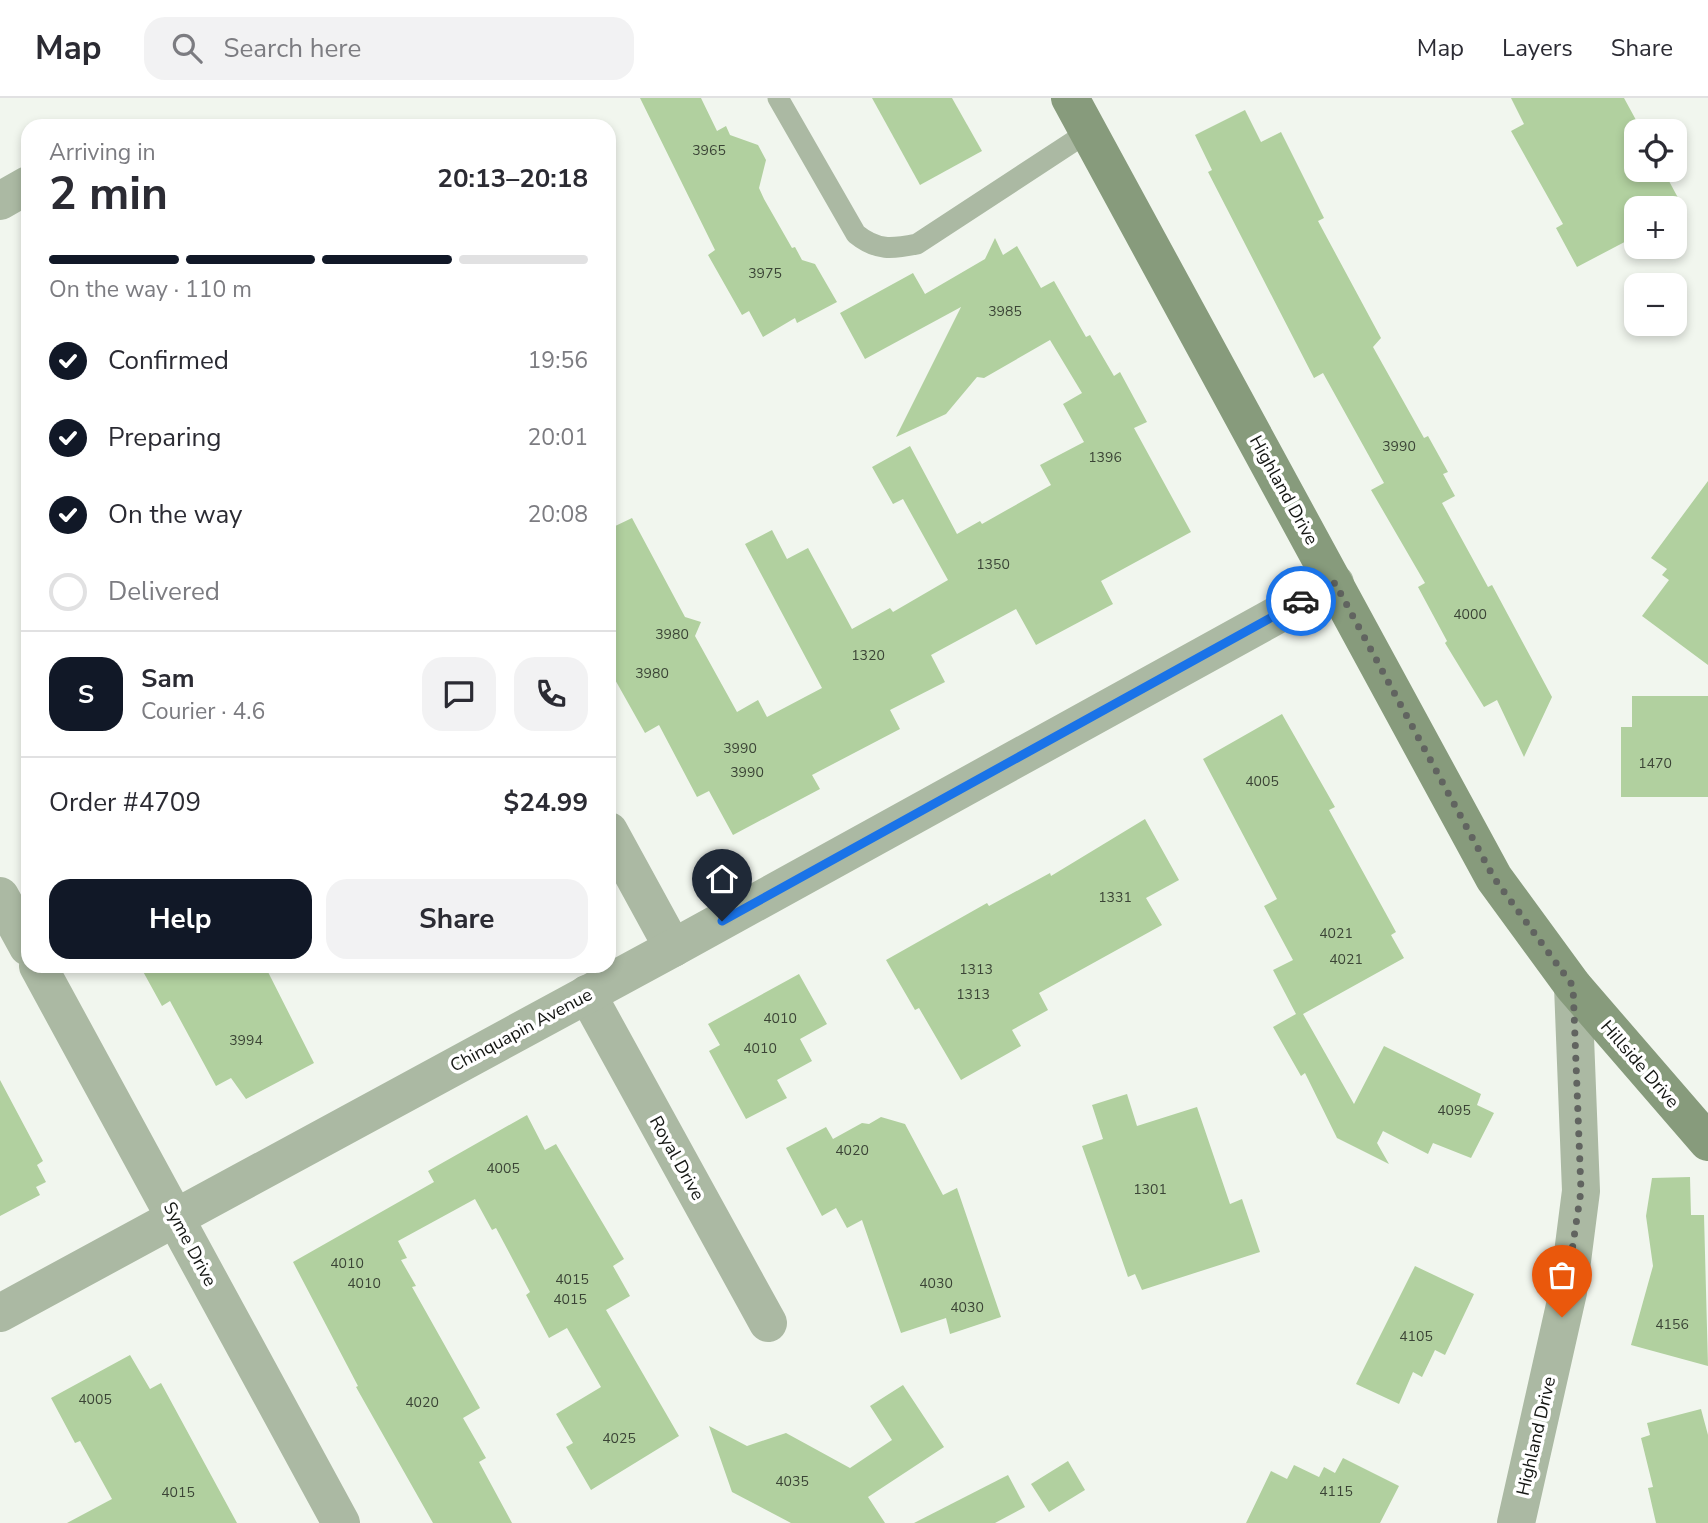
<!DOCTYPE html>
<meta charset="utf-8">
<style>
body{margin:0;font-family:"Nunito Sans",sans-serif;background:#f2f2f3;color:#2b2b33;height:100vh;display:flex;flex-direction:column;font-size:26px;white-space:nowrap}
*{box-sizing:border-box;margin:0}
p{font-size:23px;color:#7c7c81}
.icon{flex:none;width:38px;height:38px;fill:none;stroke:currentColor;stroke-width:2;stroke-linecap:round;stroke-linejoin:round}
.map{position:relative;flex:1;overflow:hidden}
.sheet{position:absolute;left:21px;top:21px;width:595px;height:854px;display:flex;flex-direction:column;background:#fff;border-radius:21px;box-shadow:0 4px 10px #0003}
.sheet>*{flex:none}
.fabs{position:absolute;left:1624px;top:21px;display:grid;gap:14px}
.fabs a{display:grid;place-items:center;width:63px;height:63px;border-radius:14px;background:#fff;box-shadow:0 4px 10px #0003;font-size:35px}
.pin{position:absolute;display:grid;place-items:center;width:60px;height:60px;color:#fff;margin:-72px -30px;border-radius:50% 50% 50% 0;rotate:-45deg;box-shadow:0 0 7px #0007}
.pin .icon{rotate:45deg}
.courier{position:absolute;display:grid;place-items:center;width:70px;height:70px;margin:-35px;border:5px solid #1a73e8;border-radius:50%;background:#fff;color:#222;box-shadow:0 2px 9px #0007}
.summary em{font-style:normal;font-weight:700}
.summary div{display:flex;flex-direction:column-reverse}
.summary{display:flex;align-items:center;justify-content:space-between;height:119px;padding:0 28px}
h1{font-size:46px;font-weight:700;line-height:52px}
.bar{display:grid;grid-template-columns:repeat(4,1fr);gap:10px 7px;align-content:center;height:84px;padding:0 28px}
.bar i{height:9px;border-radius:5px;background:#e1e1e2}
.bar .selected{background:#111827}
.bar p{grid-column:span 4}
.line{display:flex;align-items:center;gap:18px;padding:0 28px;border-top:2px solid #e1e1e2}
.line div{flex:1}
.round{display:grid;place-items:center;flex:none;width:74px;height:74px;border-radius:21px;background:#f2f2f3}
ol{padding:0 28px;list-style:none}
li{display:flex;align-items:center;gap:21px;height:77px}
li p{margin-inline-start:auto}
li .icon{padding:7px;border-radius:50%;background:#111827;color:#fff;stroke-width:4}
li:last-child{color:#7c7c81}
li i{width:38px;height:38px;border:4px solid #e1e1e2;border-radius:50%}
.action{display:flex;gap:14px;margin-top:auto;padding:14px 28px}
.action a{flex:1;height:80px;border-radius:21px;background:#111827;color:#fff;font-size:28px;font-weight:700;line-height:80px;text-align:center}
.action a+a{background:#f2f2f3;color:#2b2b33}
header{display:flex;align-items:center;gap:42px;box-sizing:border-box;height:98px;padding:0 35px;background:#fff;border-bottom:2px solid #e1e1e2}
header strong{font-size:33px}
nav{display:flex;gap:38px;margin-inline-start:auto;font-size:24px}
.search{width:490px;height:63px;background:#f2f2f3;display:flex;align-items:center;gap:18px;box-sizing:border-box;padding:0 24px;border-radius:21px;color:#7c7c81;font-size:26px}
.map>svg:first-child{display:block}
.building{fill:#b1d09f}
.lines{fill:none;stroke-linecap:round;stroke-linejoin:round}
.lane{stroke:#abb9a3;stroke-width:21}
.street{stroke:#abb9a3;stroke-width:38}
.secondary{stroke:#879b7c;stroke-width:38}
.done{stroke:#616460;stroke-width:7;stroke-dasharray:0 12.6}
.route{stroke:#1a73e8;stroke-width:9}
.labels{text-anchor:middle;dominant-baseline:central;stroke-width:7;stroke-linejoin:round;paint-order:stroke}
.number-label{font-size:14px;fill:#3b4436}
.street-label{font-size:18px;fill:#141613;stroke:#fff}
</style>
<header>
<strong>Map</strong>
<div class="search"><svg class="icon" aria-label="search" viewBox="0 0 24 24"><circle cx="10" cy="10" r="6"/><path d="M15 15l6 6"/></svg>Search here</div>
<nav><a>Map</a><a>Layers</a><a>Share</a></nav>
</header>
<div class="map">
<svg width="1708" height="1425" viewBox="0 0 1708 1425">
<rect width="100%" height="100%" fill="#f1f6ee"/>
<!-- building -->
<g class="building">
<path d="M 640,0 L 701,0 L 717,33 L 726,28 L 730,37 L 758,47 L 766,62 L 759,90 L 764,101 L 792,150 L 795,149 L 802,162 L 815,166 L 837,204 L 797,225 L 795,220 L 763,239 L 749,213 L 742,217 L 708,157 L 715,152 Z"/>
<path d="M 872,0 L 952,0 L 982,53 L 920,87 Z"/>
<path d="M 1511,0 L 1624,0 L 1642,33 L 1636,33 L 1636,72 L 1663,72 L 1683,109 L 1675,114 L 1675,110 L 1636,110 L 1636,138 L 1577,169 L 1556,130 L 1563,126 L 1511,33 L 1524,26 Z"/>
<path d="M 1245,12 L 1261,44 L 1281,34 L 1324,120 L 1318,123 L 1381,240 L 1373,249 L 1424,340 L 1428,338 L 1448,374 L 1443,376 L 1455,398 L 1442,405 L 1488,489 L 1492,487 L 1552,599 L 1524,659 L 1497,602 L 1484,609 L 1445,545 L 1447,543 L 1418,489 L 1425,485 L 1371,392 L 1384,385 L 1323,275 L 1314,280 L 1208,74 L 1212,72 L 1195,37 Z"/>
<path d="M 995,140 L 1003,157 L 1017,148 L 1041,190 L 1054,183 L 1086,239 L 1090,237 L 1114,278 L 1120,274 L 1147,324 L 1134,330 L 1191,434 L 1101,483 L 1113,506 L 1036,547 L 1016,511 L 931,557 L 945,584 L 890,612 L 900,631 L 812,677 L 820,691 L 733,737 L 709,693 L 697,699 L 659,627 L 645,635 L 609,571 L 609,431 L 632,420 L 685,519 L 701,524 L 695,538 L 737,614 L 758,602 L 767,619 L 822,590 L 745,446 L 772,432 L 787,461 L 808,450 L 852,531 L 890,510 L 893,514 L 948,482 L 903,401 L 893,406 L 872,369 L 910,348 L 957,436 L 980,423 L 982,426 L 1051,387 L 1040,367 L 1084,344 L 1063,306 L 1082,295 L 1050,242 L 984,280 L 977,279 L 946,316 L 896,339 L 961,209 L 865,261 L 840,215 L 913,175 L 925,196 L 985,161 Z"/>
<path d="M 1708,383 L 1708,567 L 1642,518 L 1669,482 L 1662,477 L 1667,471 L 1651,460 Z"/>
<path d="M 1632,598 L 1708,598 L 1708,699 L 1621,699 L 1621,629 L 1632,629 Z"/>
<path d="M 1282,616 L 1335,709 L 1329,712 L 1396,834 L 1391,837 L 1404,860 L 1303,916 L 1354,1006 L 1384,948 L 1481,996 L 1477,1007 L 1494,1015 L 1471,1060 L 1433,1045 L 1428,1056 L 1383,1033 L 1377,1045 L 1389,1066 L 1337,1040 L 1305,975 L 1301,978 L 1273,929 L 1296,916 L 1273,872 L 1293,862 L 1264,808 L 1277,801 L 1203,661 Z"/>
<path d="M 1145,721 L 1179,782 L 1146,800 L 1162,827 L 1039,895 L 1048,912 L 1012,932 L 1021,948 L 961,982 L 919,910 L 915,912 L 886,862 L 987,805 L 989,808 L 1050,775 L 1051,778 Z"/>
<path d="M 140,868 L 265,868 L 314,965 L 246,1001 L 231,980 L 216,988 L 170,903 L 162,908 Z"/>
<path d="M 799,876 L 827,926 L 800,941 L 812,963 L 777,982 L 787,1000 L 746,1021 L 709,953 L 720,947 L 708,926 Z"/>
<path d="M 0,982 L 43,1063 L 37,1067 L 46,1084 L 36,1089 L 40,1097 L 0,1118 Z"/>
<path d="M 1127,996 L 1137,1028 L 1197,1009 L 1230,1106 L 1242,1101 L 1260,1154 L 1142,1192 L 1135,1176 L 1128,1179 L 1082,1048 L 1103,1041 L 1092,1007 Z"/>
<path d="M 527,1017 L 545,1052 L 556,1046 L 624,1161 L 613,1168 L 630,1198 L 606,1212 L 679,1338 L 591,1392 L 566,1349 L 573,1345 L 556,1316 L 601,1289 L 567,1230 L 549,1240 L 526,1197 L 530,1194 L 496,1130 L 492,1132 L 475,1101 L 398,1143 L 407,1160 L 401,1162 L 416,1188 L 412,1189 L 480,1310 L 463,1320 L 486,1360 L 479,1364 L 512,1425 L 433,1425 L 356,1289 L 358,1288 L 293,1164 L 434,1084 L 428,1073 Z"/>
<path d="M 881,1019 L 905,1026 L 943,1097 L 957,1090 L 1001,1219 L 950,1236 L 946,1220 L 901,1235 L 862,1122 L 847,1130 L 836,1110 L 822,1118 L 786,1050 L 826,1029 L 833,1041 L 862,1025 L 869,1026 Z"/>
<path d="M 1690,1079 L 1691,1117 L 1704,1117 L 1708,1268 L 1631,1247 L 1653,1168 L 1646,1118 L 1652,1080 Z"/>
<path d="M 1415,1168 L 1474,1196 L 1445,1257 L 1435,1252 L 1422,1279 L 1413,1274 L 1399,1306 L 1356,1286 Z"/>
<path d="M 130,1257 L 150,1291 L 161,1285 L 237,1425 L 67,1425 L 112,1401 L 80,1343 L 75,1345 L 51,1300 Z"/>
<path d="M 903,1287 L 944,1349 L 868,1399 L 885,1425 L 791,1425 L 732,1394 L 709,1328 L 747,1348 L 786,1335 L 850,1370 L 892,1342 L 870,1308 Z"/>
<path d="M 1701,1311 L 1708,1337 L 1708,1425 L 1656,1425 L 1648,1390 L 1653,1389 L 1641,1340 L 1650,1337 L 1647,1325 Z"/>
<path d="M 1343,1360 L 1399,1388 L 1380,1425 L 1246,1425 L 1271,1373 L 1287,1381 L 1294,1367 L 1319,1379 L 1324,1369 L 1335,1375 Z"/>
<path d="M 1068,1363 L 1085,1392 L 1049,1414 L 1031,1386 Z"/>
<path d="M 1008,1377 L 1025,1409 L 995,1425 L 914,1425 Z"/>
</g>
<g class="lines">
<!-- lane -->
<path class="lane" d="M 778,0 L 856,136 C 877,153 892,151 917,146 L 1088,34"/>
<!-- street -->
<g class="street">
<path d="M 0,103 L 28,87"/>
<path d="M 609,733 L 673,850"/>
<path d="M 0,798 L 28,849"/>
<path d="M 38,868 L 341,1425"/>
<path d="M 587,896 L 768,1225"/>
<path d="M 0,1215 L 673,850 L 1335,485"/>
<path d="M 1516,1425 L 1568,1194 L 1581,1093 L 1573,888"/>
</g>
<!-- secondary -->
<path class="secondary" d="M 1070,0 L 1494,780 L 1573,888 L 1708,1044"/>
</g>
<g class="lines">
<!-- done -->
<path class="done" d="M 1301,503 L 1335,485 L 1494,780 L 1573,888 L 1581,1093 L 1562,1219"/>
<!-- route -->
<path class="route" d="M 722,823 L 1301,503"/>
</g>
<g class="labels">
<!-- number labels -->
<g class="number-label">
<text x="709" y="52">3965</text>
<text x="765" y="175">3975</text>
<text x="1005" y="213">3985</text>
<text x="1399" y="348">3990</text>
<text x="1105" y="359">1396</text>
<text x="993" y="466">1350</text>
<text x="1470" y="516">4000</text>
<text x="672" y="536">3980</text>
<text x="868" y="557">1320</text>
<text x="652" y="575">3980</text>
<text x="740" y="650">3990</text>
<text x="1655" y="665">1470</text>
<text x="747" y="674">3990</text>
<text x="1262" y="683">4005</text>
<text x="1115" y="799">1331</text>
<text x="1336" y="835">4021</text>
<text x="1346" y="861">4021</text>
<text x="976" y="871">1313</text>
<text x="973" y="896">1313</text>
<text x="780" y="920">4010</text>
<text x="246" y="942">3994</text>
<text x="760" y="950">4010</text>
<text x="1454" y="1012">4095</text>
<text x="852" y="1052">4020</text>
<text x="503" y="1070">4005</text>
<text x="1150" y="1091">1301</text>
<text x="347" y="1165">4010</text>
<text x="572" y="1181">4015</text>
<text x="364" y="1185">4010</text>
<text x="936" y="1185">4030</text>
<text x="570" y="1201">4015</text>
<text x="967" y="1209">4030</text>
<text x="1672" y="1226">4156</text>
<text x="1416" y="1238">4105</text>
<text x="95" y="1301">4005</text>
<text x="422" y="1304">4020</text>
<text x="619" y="1340">4025</text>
<text x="792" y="1383">4035</text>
<text x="1336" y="1393">4115</text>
<text x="178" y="1394">4015</text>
</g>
<!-- street labels -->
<g class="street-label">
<text transform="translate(1284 392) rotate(61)">Highland Drive</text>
<text transform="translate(521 932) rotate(-28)">Chinquapin Avenue</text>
<text transform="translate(1640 966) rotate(49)">Hillside Drive</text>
<text transform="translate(677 1060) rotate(61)">Royal Drive</text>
<text transform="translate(190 1146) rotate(62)">Syme Drive</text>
<text transform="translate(1536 1338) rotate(-77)">Highland Drive</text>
</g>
</g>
</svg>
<div class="fabs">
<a><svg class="icon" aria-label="locate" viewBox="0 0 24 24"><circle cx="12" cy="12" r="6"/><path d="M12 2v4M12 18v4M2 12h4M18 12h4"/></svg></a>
<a>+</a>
<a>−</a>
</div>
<div class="pin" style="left:1562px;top:1219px;background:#ea580c"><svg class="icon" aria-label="bag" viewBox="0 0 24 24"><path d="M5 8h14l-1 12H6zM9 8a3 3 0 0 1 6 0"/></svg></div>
<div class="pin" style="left:722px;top:823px;background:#1f2937"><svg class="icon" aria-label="home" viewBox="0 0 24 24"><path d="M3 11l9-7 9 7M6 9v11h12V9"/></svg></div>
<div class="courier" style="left:1301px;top:503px"><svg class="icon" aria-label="car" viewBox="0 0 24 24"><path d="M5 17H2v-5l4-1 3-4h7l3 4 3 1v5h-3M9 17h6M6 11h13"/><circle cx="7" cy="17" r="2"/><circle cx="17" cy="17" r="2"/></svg></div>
<section class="sheet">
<div class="summary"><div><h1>2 min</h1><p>Arriving in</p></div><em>20:13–20:18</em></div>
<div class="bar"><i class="selected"></i><i class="selected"></i><i class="selected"></i><i></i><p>On the way · 110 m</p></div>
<ol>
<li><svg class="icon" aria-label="check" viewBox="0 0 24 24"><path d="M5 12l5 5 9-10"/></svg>Confirmed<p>19:56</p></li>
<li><svg class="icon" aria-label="check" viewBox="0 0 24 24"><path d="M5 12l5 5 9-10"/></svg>Preparing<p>20:01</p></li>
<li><svg class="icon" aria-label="check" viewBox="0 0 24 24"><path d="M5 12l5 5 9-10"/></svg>On the way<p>20:08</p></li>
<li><i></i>Delivered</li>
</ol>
<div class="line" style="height:126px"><b class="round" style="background:#111827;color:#fff">S</b><div><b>Sam</b><p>Courier · 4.6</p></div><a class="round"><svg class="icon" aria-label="chat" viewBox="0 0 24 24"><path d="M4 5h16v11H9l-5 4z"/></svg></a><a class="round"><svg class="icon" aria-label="phone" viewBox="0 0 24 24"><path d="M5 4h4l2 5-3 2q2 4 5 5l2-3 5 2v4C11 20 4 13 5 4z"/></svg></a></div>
<div class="line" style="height:91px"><div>Order #4709</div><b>$24.99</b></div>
<div class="action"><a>Help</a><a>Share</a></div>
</section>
</div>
